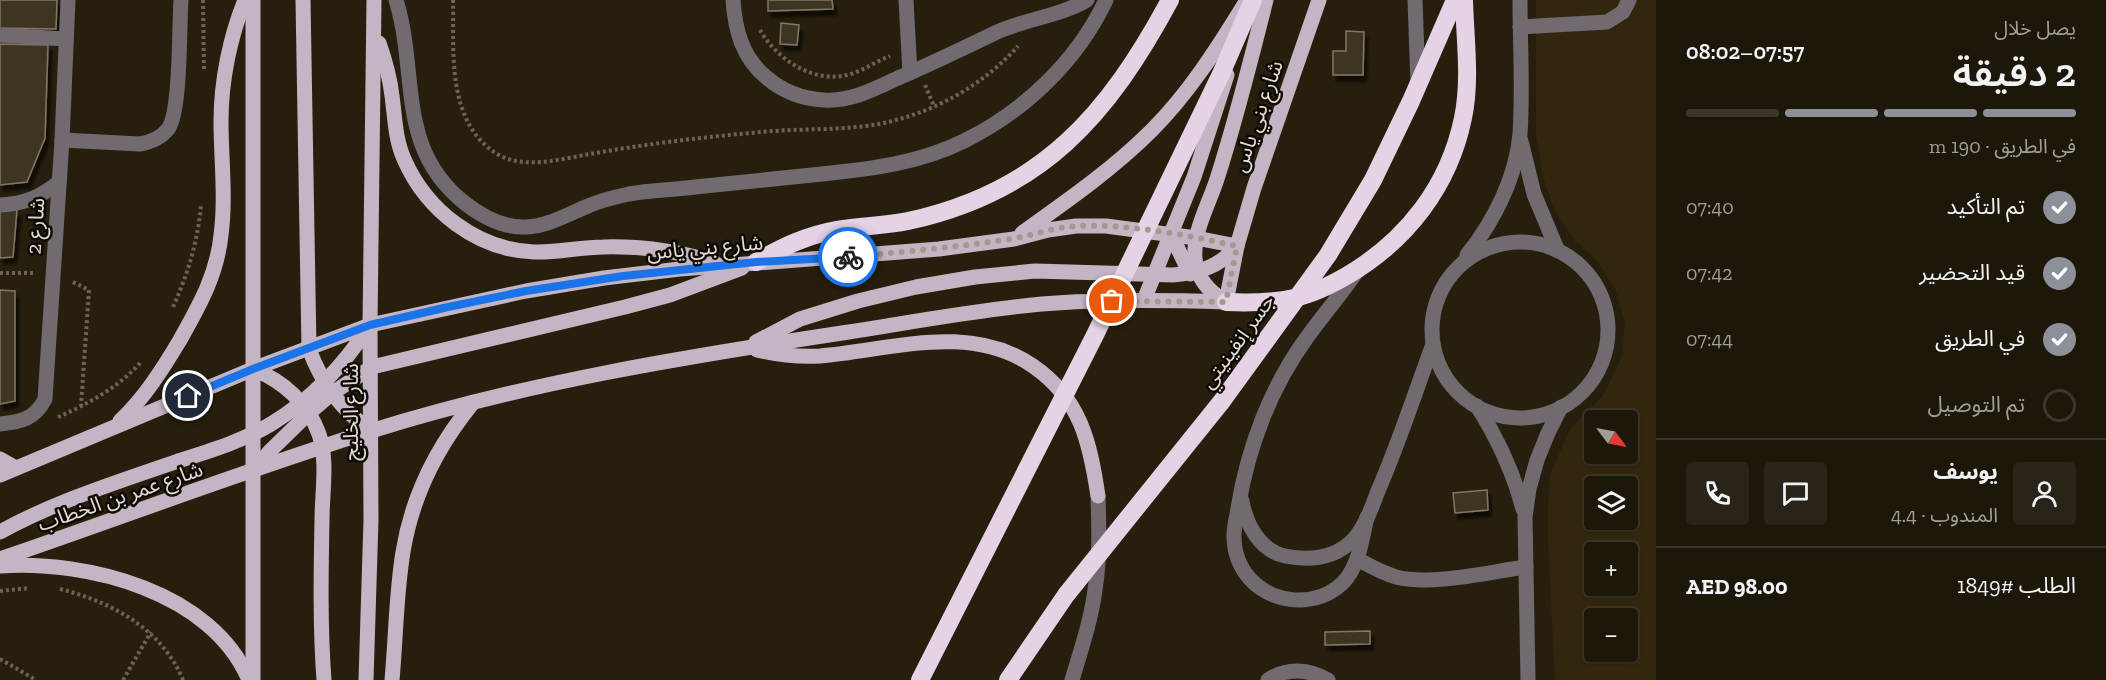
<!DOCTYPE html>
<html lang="ar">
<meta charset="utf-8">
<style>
body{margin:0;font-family:"Zilla Slab","Noto Sans Arabic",serif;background:#2a2418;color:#f1f3f6;direction:rtl;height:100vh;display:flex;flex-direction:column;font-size:22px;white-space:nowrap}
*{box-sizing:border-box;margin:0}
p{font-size:20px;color:#a09f9c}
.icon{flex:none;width:33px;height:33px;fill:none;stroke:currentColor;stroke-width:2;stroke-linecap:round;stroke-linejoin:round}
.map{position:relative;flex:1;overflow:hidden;direction:ltr}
.details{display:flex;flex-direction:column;background:#1d170a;width:450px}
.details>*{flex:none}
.needle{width:39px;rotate:122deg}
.controls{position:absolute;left:1584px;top:410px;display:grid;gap:12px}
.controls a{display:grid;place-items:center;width:54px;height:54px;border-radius:6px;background:#1d170a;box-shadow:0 2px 4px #0004,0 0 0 2px #3b362b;font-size:30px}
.pin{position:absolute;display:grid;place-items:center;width:51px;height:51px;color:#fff;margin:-26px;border:3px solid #fff;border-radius:50%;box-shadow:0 2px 6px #0007}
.courier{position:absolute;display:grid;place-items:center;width:60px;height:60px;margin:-30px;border:4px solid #1a73e8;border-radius:50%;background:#fff;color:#222;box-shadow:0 2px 8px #0007}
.overview em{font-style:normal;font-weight:600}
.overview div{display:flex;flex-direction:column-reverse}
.overview{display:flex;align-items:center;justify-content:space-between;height:102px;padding:0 30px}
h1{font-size:39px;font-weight:600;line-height:45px}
.bar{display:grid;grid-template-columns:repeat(4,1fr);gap:9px 6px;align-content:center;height:72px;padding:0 30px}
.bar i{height:8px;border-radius:4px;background:#3b362b}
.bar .selected{background:#8c9099}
.bar p{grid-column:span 4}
.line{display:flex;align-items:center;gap:15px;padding:0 30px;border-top:2px solid #3b362b}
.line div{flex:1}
.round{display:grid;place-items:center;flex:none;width:63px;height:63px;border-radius:6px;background:#2a2418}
ol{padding:0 30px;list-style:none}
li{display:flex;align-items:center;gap:18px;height:66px}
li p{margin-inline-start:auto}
li .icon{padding:6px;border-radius:50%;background:#8c9099;color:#fff;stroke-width:4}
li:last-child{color:#a09f9c}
li i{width:33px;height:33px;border:3px solid #3b362b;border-radius:50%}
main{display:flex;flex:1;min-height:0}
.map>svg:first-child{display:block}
.built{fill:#32260f;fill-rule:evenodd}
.building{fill:#3e3524;stroke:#817764;stroke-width:1.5;filter:url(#shadow)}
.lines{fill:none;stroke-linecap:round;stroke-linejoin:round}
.path{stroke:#6b6455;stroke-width:4;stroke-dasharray:3 3;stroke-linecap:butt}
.minor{stroke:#716a71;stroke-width:15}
.major{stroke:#c4b5c4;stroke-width:15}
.highway{stroke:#e5d3e5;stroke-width:18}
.highway-bridge{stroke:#e5d3e5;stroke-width:18}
.done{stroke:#a0998d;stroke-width:6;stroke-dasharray:0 10.8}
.route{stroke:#1a73e8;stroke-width:8}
.labels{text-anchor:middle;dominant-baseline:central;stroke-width:5;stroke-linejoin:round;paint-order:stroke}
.street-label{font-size:21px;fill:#e1dbd1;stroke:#0d0904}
</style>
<main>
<section class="details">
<div class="overview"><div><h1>2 دقيقة</h1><p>يصل خلال</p></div><em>07:57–08:02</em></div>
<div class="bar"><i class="selected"></i><i class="selected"></i><i class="selected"></i><i></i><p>في الطريق · 190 m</p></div>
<ol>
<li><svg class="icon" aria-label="check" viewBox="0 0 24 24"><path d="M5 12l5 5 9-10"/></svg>تم التأكيد<p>07:40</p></li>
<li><svg class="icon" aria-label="check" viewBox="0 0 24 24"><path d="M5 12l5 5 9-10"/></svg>قيد التحضير<p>07:42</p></li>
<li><svg class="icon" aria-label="check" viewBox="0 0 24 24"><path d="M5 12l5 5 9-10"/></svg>في الطريق<p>07:44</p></li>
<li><i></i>تم التوصيل</li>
</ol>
<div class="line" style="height:108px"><a class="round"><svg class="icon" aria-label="person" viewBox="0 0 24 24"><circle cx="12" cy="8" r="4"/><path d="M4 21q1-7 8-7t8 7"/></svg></a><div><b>يوسف</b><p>المندوب · 4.4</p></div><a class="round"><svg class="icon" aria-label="chat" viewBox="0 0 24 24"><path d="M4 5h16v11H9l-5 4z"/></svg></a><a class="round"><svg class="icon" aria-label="phone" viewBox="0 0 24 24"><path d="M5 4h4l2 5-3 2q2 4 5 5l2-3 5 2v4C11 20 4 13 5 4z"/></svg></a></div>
<div class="line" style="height:78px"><div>الطلب #1849</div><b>AED 98.00</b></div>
</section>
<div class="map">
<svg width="1656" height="680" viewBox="0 0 1656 680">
<defs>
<filter id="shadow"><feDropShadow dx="3.5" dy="6" stdDeviation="1.5" flood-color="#0009"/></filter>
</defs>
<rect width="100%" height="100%" fill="#271f0e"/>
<!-- built -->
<path class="built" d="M 1536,0 L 1656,0 L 1656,680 L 1555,680 L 1547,518 L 1550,475 L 1570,429 L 1603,396 L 1622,356 L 1625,322 L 1616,291 L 1598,262 L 1574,239 L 1555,211 L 1543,178 L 1536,133 ZM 1594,420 L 1628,420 L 1628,453 L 1594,453 ZM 1594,486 L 1628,486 L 1628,519 L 1594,519 ZM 1594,552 L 1628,552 L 1628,585 L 1594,585 ZM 1594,618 L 1628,618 L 1628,651 L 1594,651 Z"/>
<!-- building -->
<g class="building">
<path d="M 0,0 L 57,0 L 56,29 L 0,28 Z"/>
<path d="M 768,0 L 832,0 L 833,9 L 768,11 Z"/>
<path d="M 781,23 L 799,25 L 797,45 L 780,44 Z"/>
<path d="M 1346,31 L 1364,32 L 1363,75 L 1333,75 L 1333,51 L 1346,51 Z"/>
<path d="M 0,44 L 48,45 L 45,138 L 27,182 L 0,185 Z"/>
<path d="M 0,210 L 17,210 L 13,257 L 0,258 Z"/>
<path d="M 0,290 L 15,291 L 15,401 L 0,404 Z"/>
<path d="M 1487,490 L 1488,510 L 1455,513 L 1453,493 Z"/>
<path d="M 1370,631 L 1370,644 L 1325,645 L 1325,632 Z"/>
</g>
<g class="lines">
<!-- path -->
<g class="path">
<path d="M 203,0 L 204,71"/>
<path d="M 453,0 C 454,52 446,122 497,154 C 524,170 561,159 590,154 C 651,143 712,136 774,131 C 815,128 857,131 896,120 C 942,108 986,82 1018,46"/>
<path d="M 760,30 C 777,60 815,85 851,74 C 864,70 877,61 890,56"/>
<path d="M 925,85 L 934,106"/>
<path d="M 0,273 L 34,273"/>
<path d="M 73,282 L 89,290 L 81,406"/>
<path d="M 173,307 C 188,274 198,240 201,205"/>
<path d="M 58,417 C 88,404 119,387 141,362"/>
<path d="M 60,589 C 112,602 162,629 183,680"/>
<path d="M 0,591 L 29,588"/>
<path d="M 0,659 L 36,680"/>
<path d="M 123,680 L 151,632"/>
</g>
<!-- minor -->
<g class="minor">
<path d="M 396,0 C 419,75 395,149 466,204 C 483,217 504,228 526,227 C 549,226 568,214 588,206 C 601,200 615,197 629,194 C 651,190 673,190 695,187 C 738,183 780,178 822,174 C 871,169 920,163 964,141 C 1025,111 1077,61 1106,0"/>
<path d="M 733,0 C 735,30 742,57 766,77 C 782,91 802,99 824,100 C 850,102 875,89 898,78 C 931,64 964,48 997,32 C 1026,19 1060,16 1087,0"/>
<path d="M 906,0 L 910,73"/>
<path d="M 1415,0 L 1418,84"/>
<path d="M 1520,27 L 1607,22 L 1623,12 L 1629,0"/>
<path d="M 0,35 L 66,39"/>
<path d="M 62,140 L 140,144 C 151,142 161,138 168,129 C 181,112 179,26 181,0"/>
<path d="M 1521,141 L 1534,194 L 1557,249"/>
<path d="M 0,205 C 24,204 41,197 59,182"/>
<circle cx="1520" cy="330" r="88"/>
<path d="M 1467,255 C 1494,221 1516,178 1520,134 C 1523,90 1520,44 1520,0"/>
<path d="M 1357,271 C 1342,293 1324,314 1308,336 C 1271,386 1248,447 1238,508 C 1237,516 1234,526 1234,535 C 1233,582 1279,611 1322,596 C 1331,593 1342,585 1347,578 C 1360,560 1362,538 1367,517"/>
<path d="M 1477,406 C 1498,439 1513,471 1523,509"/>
<path d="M 0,424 C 21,422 35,419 45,399 L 62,140 L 68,0"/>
<path d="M 1242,501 C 1246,524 1260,551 1285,556 C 1310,561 1334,559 1353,540 C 1365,527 1372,507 1378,491 C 1399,443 1415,393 1433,344"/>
<path d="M 1357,559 C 1370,566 1382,573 1396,577 C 1432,586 1488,572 1526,567"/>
<path d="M 1072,680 C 1081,650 1091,620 1095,590 C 1100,559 1099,527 1098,496"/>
<path d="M 1268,680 C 1287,667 1309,669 1328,680"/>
<path d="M 1528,680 L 1525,517 L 1529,489 L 1537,460 L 1548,433 L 1561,407"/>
</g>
<!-- major -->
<g class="major">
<path d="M 253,0 L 253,680"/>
<path d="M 303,0 L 309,349 C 322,384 341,410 371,431"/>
<path d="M 379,43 C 385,60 390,78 392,96 C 395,117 395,139 404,159 C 426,210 477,250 534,252 C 557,253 580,247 603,247 C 641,246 679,251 715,263"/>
<path d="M 1022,233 C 1067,201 1113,169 1152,130 C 1188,94 1217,49 1244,5"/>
<path d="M 1171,234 L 1190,274"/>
<path d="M 1144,300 L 1194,177 L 1227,75"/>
<path d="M 1225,302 C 1209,291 1196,278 1195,258 C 1193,231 1209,204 1217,179 C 1236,120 1251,60 1266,0"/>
<path d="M 1226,302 L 1237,246 L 1254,188 L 1319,0"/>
<path d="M 756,342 L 800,319 L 858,301 L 916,287 L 975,277 L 1035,271 L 1173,275 C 1198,273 1220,267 1237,246"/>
<path d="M 757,350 C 778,355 799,357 820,356 C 892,350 969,322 1033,366 C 1081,399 1090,443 1098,496"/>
<path d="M 253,369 C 283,381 308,403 319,434 C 328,460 322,493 322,520 C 321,573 320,627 324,680"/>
<path d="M 120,421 C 145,397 162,370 180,340 C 199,306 217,275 221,235 C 226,198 221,158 221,121 C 221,81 230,37 245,0"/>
<path d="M 0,459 L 16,468"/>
<path d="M 253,472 L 270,451 L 309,413 L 331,394 L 372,367 L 625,307 L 670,295 L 742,268"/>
<path d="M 0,475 L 253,369 L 370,325 L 526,291 L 604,278 L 680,269 L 939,249 L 1014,239 L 1048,230 L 1076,226 L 1106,226 L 1196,238 L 1237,246"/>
<path d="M 0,532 C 56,501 118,482 178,461 C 209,451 243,441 271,424 C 312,399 344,365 370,325"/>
<path d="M 0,559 C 123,517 246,470 371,431 C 524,383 684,357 842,333 C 908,323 975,310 1042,304 C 1103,299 1165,300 1226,302"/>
<path d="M 0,566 C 88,560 212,592 249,680"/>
<path d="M 366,680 L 371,520 L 370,325 L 374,0"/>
<path d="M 392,680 C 396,637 396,594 403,552 C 412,496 437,447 472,404"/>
</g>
<!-- highway -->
<g class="highway">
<path d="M 756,262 C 782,247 807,235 836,230 C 860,226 884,226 908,221 C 1042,192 1108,115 1170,0"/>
<path d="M 1226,302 C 1249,303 1271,303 1294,298 C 1313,294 1331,285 1348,275 C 1407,240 1449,186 1463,118 C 1471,80 1465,39 1464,0"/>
</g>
<!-- highway-bridge -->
<g class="highway-bridge">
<path d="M 920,680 L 1095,335 L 1221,74 L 1253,0"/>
<path d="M 1008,680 L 1066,595 L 1222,401 L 1328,255 L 1373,180 L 1411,101 L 1455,0"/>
</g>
</g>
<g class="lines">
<!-- done -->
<path class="done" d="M 848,257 C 902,252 957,247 1011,239 C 1034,235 1055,227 1078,226 C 1131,224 1186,235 1237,246 L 1226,302 L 1112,301"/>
<!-- route -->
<path class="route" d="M 188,396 L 253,369 L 370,325 L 448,307 L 526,291 L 623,276 L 756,262 L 848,257"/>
</g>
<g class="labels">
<!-- street labels -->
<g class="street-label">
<text transform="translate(1257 116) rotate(-71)">شارع بني ياس</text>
<text transform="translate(35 226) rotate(-86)">شارع 2</text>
<text transform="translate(705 247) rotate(-5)">شارع بني ياس</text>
<text transform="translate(1237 341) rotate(-54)">جسر إنفينيتي</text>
<text transform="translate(350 412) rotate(-90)">شارع الخليج</text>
<text transform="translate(120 496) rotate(-19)">شارع عمر بن الخطاب</text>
</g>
</g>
</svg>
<div class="controls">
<a><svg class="needle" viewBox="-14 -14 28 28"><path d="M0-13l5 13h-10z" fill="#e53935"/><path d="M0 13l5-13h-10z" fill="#a09f9c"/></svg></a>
<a><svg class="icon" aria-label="layers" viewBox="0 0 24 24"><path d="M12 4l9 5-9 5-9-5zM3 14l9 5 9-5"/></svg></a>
<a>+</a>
<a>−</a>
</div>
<div class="pin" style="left:1112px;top:301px;background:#ea580c"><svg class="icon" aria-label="bag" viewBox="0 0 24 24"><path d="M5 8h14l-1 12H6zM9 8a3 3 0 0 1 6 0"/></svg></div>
<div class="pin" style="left:188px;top:396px;background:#1f2937"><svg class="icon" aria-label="home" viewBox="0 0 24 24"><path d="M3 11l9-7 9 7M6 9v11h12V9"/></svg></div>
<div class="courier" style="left:848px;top:257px"><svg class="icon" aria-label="bike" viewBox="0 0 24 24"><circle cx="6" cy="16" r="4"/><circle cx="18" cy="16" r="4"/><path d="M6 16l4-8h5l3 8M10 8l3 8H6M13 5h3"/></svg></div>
</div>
</main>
